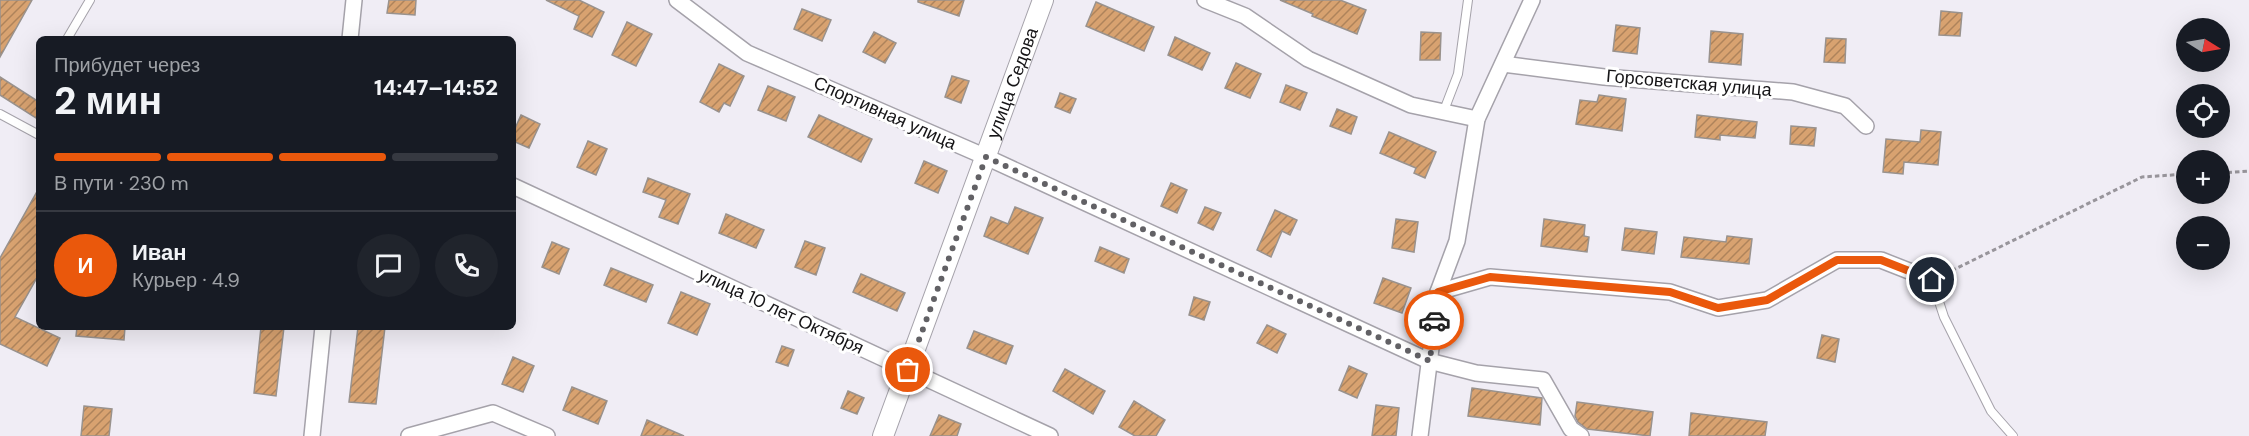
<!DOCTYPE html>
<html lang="ru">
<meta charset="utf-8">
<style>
body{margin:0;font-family:"DM Sans",sans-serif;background:#20242c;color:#f1f3f6;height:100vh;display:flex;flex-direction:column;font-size:22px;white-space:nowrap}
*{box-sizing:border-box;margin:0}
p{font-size:20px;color:#9ea1a6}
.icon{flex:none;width:33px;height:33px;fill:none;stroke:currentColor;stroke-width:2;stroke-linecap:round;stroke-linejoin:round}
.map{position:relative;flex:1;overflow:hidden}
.side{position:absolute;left:36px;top:36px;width:480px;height:294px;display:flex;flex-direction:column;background:#171b24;border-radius:9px;box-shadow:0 6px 24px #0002}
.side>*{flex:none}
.needle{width:39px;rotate:101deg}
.buttons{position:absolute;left:2176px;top:18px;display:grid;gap:12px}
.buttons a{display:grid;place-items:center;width:54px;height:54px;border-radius:50%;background:#171b24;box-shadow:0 6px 24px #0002;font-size:30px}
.pin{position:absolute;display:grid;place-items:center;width:51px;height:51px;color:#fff;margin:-26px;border:3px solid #fff;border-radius:50%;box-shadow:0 2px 6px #0007}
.courier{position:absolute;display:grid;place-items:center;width:60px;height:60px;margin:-30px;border:4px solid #ea580c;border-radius:50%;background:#fff;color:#222;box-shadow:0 2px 8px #0007}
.summary em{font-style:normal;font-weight:800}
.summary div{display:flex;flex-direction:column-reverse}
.summary{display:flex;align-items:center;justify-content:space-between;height:102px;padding:0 18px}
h1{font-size:39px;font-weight:800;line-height:45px}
.bar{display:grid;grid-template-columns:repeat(4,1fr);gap:9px 6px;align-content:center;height:72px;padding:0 18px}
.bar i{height:8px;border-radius:4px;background:#363941}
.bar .active{background:#ea580c}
.bar p{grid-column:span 4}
.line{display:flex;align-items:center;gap:15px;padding:0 18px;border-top:2px solid #363941}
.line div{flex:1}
.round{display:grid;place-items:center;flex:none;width:63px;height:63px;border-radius:32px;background:#20242c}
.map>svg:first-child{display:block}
.building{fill:url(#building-hatch);stroke:#99928d;stroke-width:1.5}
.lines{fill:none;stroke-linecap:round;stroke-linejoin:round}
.service-casing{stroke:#a5a2aa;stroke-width:10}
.minor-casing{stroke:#a5a2aa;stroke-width:18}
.tertiary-casing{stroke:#a5a2aa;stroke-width:22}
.path{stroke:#98959b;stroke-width:3;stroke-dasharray:4.5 3;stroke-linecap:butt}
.service{stroke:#fff;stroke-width:8}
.minor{stroke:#fff;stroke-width:15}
.tertiary{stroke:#fff;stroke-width:20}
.done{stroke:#626165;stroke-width:6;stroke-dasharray:0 10.8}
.route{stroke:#ea580c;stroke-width:8}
.labels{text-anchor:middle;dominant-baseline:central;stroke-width:6;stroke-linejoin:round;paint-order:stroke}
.street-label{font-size:18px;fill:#161517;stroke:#fff}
</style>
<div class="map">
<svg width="2249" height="436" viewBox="0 0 2249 436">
<defs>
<pattern id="building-hatch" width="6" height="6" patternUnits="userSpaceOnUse" patternTransform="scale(1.5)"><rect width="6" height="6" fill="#d8a270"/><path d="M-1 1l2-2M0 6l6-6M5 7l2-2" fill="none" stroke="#ae835b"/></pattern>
</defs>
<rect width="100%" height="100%" fill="#f0edf5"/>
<!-- building -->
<g class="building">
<path d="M 0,0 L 32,0 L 0,57 Z"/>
<path d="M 389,0 L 416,0 L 415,15 L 387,13 Z"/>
<path d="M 546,0 L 579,0 L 604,12 L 592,37 L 574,29 L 579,16 Z"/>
<path d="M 918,0 L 964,0 L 959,16 L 918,2 Z"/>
<path d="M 1280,0 L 1340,0 L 1366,10 L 1357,34 L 1312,16 L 1313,14 Z"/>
<path d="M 1096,2 L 1154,27 L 1144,51 L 1086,26 Z"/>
<path d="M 802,9 L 831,20 L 822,41 L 794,29 Z"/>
<path d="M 1941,11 L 1962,13 L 1960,36 L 1939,35 Z"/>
<path d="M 627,22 L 652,34 L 636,66 L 612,55 Z"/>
<path d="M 1616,25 L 1640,28 L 1637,54 L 1613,51 Z"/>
<path d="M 1711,31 L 1743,34 L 1741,65 L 1709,62 Z"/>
<path d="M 874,32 L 896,43 L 885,63 L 863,52 Z"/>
<path d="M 1421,32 L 1441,33 L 1440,60 L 1420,60 Z"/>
<path d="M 1175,37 L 1210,53 L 1202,70 L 1168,55 Z"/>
<path d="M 1826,38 L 1846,39 L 1845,63 L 1824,62 Z"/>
<path d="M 1236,63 L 1261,74 L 1250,98 L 1225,88 Z"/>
<path d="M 719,64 L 744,76 L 730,106 L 724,103 L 719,112 L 700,102 Z"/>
<path d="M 952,76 L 969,81 L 961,103 L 945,97 Z"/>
<path d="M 0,77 L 39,102 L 39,120 L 0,95 Z"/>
<path d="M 1286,85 L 1307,93 L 1300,110 L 1280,102 Z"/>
<path d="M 768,86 L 795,97 L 786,121 L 758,110 Z"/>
<path d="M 1060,93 L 1076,99 L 1070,113 L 1055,107 Z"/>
<path d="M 1599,95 L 1626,99 L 1622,131 L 1576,124 L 1580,100 L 1597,102 Z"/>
<path d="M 1337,109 L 1357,117 L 1351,134 L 1330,126 Z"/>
<path d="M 521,115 L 540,124 L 529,148 L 513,141 L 513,133 Z"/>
<path d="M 819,115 L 872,139 L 861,162 L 808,137 Z"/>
<path d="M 1697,115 L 1757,122 L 1755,138 L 1720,135 L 1720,140 L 1695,137 Z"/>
<path d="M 1791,126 L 1816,128 L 1814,146 L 1790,144 Z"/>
<path d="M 1921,130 L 1941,132 L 1938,165 L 1904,162 L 1903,174 L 1883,172 L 1886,139 L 1920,142 Z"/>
<path d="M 1389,132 L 1436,152 L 1425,178 L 1414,173 L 1416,168 L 1380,153 Z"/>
<path d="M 588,141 L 607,149 L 596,175 L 577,167 Z"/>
<path d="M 924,161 L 947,171 L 938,193 L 915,183 Z"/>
<path d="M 648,178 L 690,194 L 678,224 L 659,217 L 666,200 L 643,192 Z"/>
<path d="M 1171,183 L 1187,190 L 1177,213 L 1161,206 Z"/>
<path d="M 39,188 L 39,274 L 15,317 L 60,338 L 47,366 L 0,344 L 0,258 Z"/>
<path d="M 1015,207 L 1043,218 L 1028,254 L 984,236 L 991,217 L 1008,224 Z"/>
<path d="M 1205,207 L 1221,213 L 1213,230 L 1198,223 Z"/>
<path d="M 1275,210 L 1297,220 L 1290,235 L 1282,231 L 1271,257 L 1257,250 Z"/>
<path d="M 726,214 L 764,230 L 756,248 L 719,233 Z"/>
<path d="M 1396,219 L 1418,222 L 1414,252 L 1392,248 Z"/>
<path d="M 1544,219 L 1585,225 L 1584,236 L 1589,237 L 1587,252 L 1541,246 Z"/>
<path d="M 1625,228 L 1657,232 L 1654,254 L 1622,250 Z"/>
<path d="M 1727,236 L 1752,239 L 1749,264 L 1681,257 L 1684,237 L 1726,242 Z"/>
<path d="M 805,241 L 825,248 L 816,275 L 795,267 Z"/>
<path d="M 552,242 L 569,249 L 559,274 L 542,267 Z"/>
<path d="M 1100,247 L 1129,259 L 1124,273 L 1095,261 Z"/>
<path d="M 611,268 L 653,285 L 646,302 L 604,285 Z"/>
<path d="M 861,274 L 905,293 L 897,311 L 853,292 Z"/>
<path d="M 1383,278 L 1411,288 L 1402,313 L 1374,303 Z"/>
<path d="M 681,292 L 710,304 L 697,335 L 668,323 Z"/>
<path d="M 1194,297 L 1210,302 L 1204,320 L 1189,315 Z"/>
<path d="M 1267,325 L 1286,334 L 1277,353 L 1257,343 Z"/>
<path d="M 77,327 L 125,327 L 124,340 L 76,336 Z"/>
<path d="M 261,327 L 284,327 L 276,396 L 254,393 Z"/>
<path d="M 358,327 L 385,327 L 376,404 L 349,402 Z"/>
<path d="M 974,331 L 1013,346 L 1006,364 L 967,348 Z"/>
<path d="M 1822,335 L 1839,339 L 1835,362 L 1817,358 Z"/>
<path d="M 782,346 L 794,350 L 788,366 L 776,362 Z"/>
<path d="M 513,357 L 534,366 L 523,392 L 502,384 Z"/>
<path d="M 1349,366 L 1367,374 L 1357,398 L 1339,390 Z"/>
<path d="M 1065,369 L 1105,391 L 1093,414 L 1053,391 Z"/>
<path d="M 572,387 L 607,401 L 598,424 L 563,410 Z"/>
<path d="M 1472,388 L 1542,398 L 1540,425 L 1468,416 Z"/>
<path d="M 848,391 L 864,398 L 857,414 L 841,408 Z"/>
<path d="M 1134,401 L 1165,420 L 1156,436 L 1135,436 L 1119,427 Z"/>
<path d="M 1577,402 L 1653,412 L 1650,436 L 1587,429 L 1578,422 L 1575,416 Z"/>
<path d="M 1376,405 L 1399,408 L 1396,436 L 1372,436 Z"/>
<path d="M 84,406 L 112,409 L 109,436 L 81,436 Z"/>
<path d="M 1691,413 L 1767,422 L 1765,436 L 1689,436 Z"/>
<path d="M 939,415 L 961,424 L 957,436 L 930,436 Z"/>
<path d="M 647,420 L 684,436 L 641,436 Z"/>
</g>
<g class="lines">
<defs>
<g id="service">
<path d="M 67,39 L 90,0"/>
<path d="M 1443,113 L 1458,74 L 1468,0"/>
<path d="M 0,114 L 39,135"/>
<path d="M 1932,280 L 1944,317 L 1991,411 L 2013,436"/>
</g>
<g id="minor">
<path d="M 677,0 L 747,53 L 986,157 L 1429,361 L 1476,373 L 1543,380 L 1571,429 L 1581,436"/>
<path d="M 1205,0 L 1245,16 L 1308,59 L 1411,105 L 1477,119"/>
<path d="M 350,39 L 354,0"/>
<path d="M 1503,64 L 1604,77 L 1793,92 L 1845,106 L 1866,126"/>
<path d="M 513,186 L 1050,436"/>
<path d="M 1438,292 L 1490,277 L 1670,292 L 1718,308 L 1767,300 L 1837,260 L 1881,260 L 1932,280"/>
<path d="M 312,436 L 323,327"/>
<path d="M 409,436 L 493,413 L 547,436"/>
<path d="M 1420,436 L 1438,292 L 1457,241 L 1477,119 L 1532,0"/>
</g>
<g id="tertiary">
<path id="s1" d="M 883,436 L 1043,0"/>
</g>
</defs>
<!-- service casing -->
<use href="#service" class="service-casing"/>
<!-- minor casing -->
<use href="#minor" class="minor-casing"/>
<!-- tertiary casing -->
<use href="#tertiary" class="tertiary-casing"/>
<!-- path -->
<g class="path">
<path d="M 2220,173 L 2249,171"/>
<path d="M 1945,274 L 2142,177 L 2187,174"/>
</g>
<!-- service -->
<use href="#service" class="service"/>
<!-- minor -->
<use href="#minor" class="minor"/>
<!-- tertiary -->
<use href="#tertiary" class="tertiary"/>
</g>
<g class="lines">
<!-- done -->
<path class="done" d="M 908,370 L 986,157 L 1430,361 L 1434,320"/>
<!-- route -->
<path class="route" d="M 1434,320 L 1438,292 L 1490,277 L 1670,292 L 1718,308 L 1767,300 L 1837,260 L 1881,260 L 1932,280"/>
</g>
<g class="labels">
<!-- street labels -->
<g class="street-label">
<text stroke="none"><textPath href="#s1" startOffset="376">улица Седова</textPath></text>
<text transform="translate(1689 83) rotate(5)">Горсоветская улица</text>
<text transform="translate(885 113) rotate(24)">Спортивная улица</text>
<text transform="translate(781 311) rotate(25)">улица 10 лет Октября</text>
</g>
</g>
</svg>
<div class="buttons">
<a><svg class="needle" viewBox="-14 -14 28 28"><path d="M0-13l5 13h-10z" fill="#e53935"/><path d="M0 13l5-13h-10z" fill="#9ea1a6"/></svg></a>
<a><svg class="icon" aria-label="locate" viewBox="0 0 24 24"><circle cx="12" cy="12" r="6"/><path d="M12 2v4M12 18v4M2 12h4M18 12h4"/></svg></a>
<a>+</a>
<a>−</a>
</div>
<div class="pin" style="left:908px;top:370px;background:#ea580c"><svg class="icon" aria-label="bag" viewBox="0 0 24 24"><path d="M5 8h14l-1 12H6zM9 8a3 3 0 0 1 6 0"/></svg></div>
<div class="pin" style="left:1932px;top:280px;background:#1f2937"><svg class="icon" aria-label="home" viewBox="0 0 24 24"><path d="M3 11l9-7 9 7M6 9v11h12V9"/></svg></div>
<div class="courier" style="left:1434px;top:320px"><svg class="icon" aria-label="car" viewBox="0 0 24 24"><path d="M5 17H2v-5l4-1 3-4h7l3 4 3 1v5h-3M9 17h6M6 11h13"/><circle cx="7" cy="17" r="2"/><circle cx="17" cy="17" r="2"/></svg></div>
<section class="side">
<div class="summary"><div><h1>2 мин</h1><p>Прибудет через</p></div><em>14:47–14:52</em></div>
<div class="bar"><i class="active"></i><i class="active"></i><i class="active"></i><i></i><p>В пути · 230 m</p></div>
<div class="line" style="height:108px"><b class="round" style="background:#ea580c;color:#fff">И</b><div><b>Иван</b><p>Курьер · 4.9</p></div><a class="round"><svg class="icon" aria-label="chat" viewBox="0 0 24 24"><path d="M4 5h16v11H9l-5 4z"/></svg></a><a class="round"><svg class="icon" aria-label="phone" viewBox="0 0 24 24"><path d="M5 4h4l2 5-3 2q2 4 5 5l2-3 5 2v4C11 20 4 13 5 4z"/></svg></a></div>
</section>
</div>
